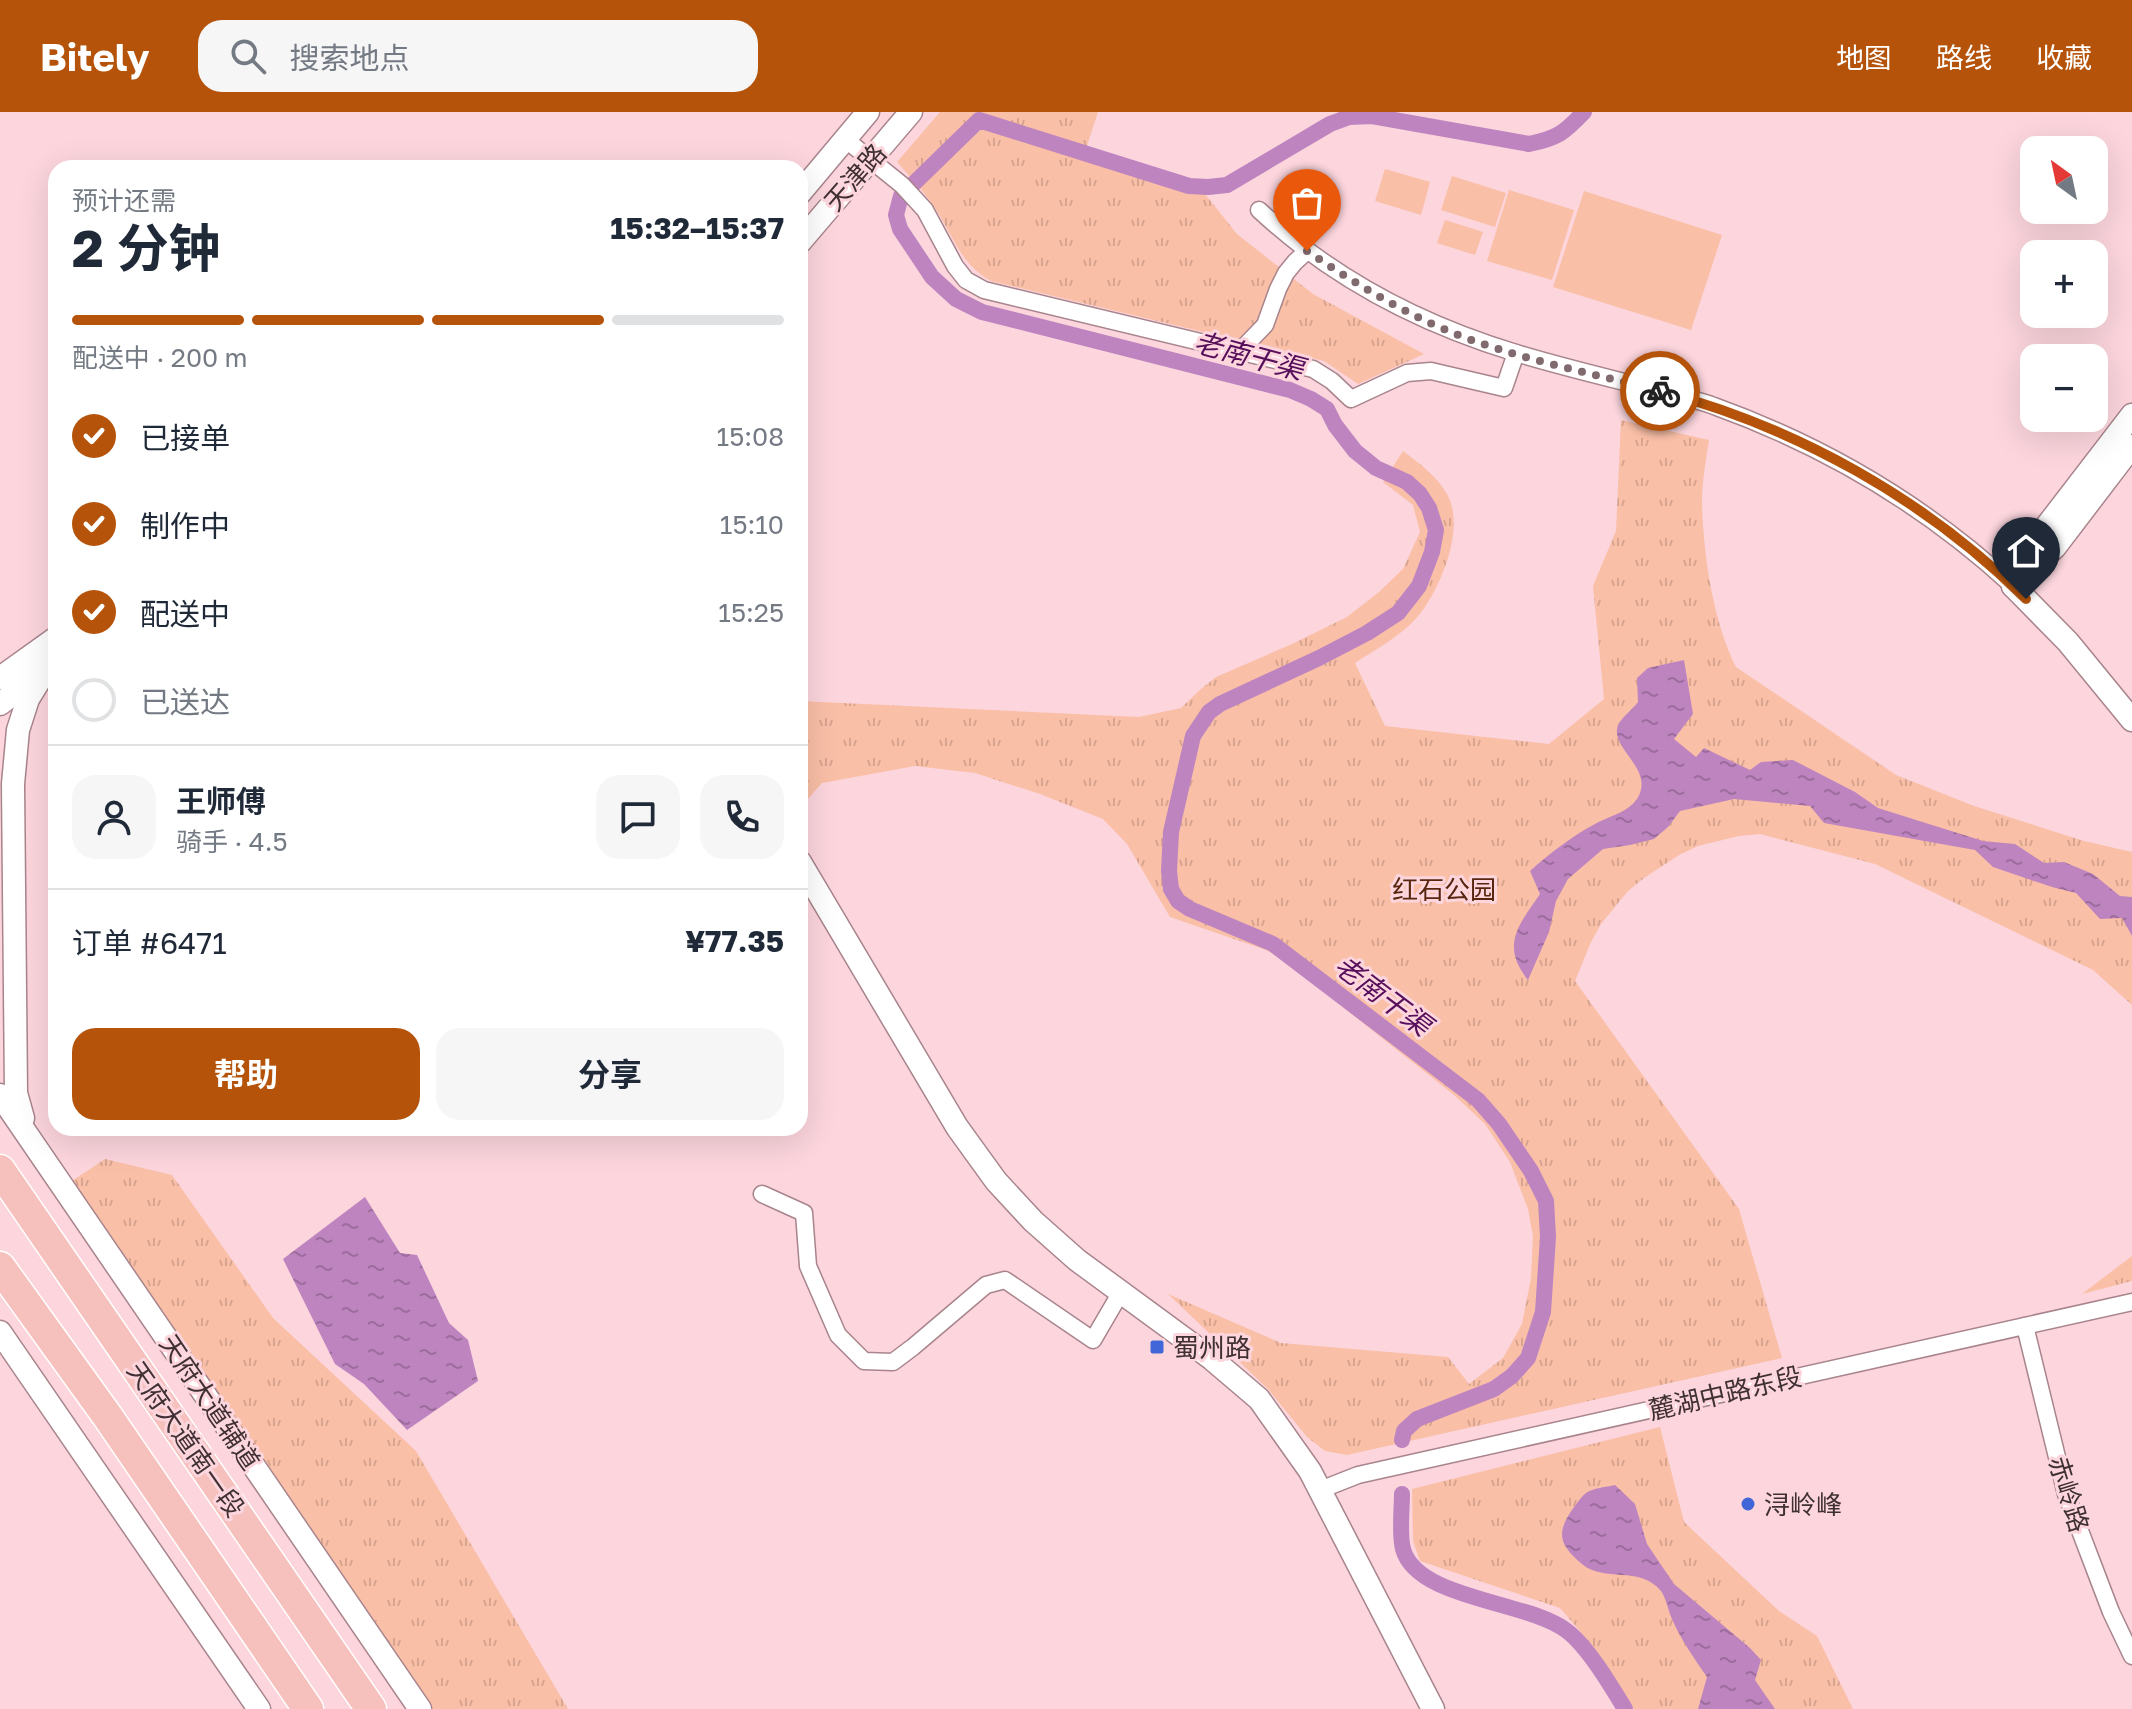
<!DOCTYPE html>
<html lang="zh">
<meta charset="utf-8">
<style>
body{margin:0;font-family:"Golos Text","Noto Sans SC",sans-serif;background:#f6f6f7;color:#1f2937;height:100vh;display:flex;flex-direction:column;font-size:30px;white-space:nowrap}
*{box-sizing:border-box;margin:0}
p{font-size:26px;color:#747a83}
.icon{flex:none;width:44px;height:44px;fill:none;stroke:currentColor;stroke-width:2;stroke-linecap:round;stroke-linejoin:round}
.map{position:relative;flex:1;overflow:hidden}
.side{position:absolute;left:48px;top:48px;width:760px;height:976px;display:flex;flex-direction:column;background:#fff;border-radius:24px;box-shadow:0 8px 32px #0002}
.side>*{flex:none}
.needle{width:52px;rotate:327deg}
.fabs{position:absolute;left:2020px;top:24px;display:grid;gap:16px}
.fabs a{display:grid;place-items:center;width:88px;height:88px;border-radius:16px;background:#fff;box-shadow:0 8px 32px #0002;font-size:40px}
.pin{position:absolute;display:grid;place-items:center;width:68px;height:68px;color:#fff;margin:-82px -34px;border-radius:50% 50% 50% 0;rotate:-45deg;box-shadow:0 0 8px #0007}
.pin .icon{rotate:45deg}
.courier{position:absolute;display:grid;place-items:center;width:80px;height:80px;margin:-40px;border:6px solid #b45309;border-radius:50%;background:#fff;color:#222;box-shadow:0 2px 10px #0007}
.overview em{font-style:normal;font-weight:700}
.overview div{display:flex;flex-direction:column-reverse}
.overview{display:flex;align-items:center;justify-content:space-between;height:136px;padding:0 24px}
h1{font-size:52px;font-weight:700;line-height:60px}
.bar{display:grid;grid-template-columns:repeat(4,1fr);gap:12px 8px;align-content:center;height:96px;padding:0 24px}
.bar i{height:10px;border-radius:6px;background:#e0e1e3}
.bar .active{background:#b45309}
.bar p{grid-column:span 4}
.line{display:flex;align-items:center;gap:20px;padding:0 24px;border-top:2px solid #e0e1e3}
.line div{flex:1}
.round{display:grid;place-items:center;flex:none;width:84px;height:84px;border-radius:24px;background:#f6f6f7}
ol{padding:0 24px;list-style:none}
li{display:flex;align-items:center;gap:24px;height:88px}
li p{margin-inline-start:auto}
li .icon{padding:8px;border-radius:50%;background:#b45309;color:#fff;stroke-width:4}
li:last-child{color:#747a83}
li i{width:44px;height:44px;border:4px solid #e0e1e3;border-radius:50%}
.primary-button{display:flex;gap:16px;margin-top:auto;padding:16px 24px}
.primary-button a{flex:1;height:92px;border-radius:24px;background:#b45309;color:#fff;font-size:32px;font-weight:700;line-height:92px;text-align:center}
.primary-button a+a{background:#f6f6f7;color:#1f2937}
header{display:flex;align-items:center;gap:48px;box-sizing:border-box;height:112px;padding:0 40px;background:#b45309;color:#fff}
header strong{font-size:38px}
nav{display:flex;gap:44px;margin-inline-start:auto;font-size:28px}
.search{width:560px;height:72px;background:#f6f6f7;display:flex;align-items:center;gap:20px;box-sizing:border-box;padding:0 28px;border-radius:24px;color:#747a83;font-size:30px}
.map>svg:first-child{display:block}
.park{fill:url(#park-tufts)}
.pitch{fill:#fabfa7}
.water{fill:url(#water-ripples)}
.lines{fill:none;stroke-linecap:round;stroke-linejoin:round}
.canal{stroke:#be84c0;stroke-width:16}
.street-casing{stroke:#a8848c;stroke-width:19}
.secondary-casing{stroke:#a8848c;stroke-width:25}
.highway-casing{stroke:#fff;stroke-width:33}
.street{stroke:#fff;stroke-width:16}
.secondary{stroke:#fff;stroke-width:22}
.highway{stroke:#f6c0bc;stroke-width:30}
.done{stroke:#816a6e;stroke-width:8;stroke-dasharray:0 14.4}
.route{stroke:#b45309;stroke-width:10}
.poi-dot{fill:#4166d8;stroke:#fcd5dd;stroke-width:3}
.labels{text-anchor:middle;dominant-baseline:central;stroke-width:6;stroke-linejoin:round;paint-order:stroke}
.street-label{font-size:26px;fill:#3f3033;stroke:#fcd5dd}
.park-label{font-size:26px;fill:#58260f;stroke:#fcd5dd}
.poi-label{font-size:26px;fill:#3f3033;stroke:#fcd5dd;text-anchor:start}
.water-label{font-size:28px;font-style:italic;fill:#560f5b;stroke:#fcd5dd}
</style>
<header>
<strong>Bitely</strong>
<div class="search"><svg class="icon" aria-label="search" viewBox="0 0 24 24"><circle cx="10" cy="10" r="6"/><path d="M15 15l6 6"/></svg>搜索地点</div>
<nav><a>地图</a><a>路线</a><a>收藏</a></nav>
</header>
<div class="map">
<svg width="2132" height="1597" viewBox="0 0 2132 1597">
<defs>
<pattern id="park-tufts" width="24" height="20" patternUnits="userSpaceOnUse" patternTransform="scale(2)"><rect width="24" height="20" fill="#fabfa7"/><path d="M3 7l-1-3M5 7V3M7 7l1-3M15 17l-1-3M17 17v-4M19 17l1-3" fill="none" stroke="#d7a490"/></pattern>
<pattern id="water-ripples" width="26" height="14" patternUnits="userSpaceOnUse" patternTransform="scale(2)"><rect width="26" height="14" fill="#be84c0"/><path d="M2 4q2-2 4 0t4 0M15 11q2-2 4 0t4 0" fill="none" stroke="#9c6c9d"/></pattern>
</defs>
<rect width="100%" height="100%" fill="#fcd5dd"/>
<!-- park -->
<g class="park">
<path d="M 940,0 L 1098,0 L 1083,46 L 1205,82 L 1237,122 L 1313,182 L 1424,242 L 1358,272 L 1324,249 L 991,169 C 957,150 952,118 930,89 C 920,75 908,63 897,50 Z"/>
<path d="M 1621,308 L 1709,328 C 1706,348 1702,370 1702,390 C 1703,441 1713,510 1736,555 L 1896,663 L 1974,694 L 2084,729 L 2132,740 L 2132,893 L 2093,858 L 1875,752 L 1760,722 L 1739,724 L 1698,734 L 1679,743 L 1644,766 L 1628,779 L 1601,812 L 1591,830 L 1575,869 L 1739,1097 L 1782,1246 L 1347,1343 L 1325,1339 L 1307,1325 L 1268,1277 L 1168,1182 L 1281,1231 L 1448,1245 L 1469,1272 L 1503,1246 L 1522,1212 L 1531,1166 L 1533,1124 L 1528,1097 L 1510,1050 L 1485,1012 L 1454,983 L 1282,847 L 1266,838 L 1170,805 L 1127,732 L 1103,707 L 1040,682 L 975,661 L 915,654 L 822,671 L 800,696 L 800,589 L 1139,605 L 1181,596 L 1201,577 L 1216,565 L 1292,532 L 1347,505 L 1379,480 L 1403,457 L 1420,420 L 1413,393 L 1383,370 L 1403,339 C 1420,352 1437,364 1447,382 C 1466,416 1441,475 1419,503 C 1403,523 1376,537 1355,551 L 1385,614 L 1549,632 L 1604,587 L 1593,474 L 1616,419 Z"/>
<path d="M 105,1047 L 172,1063 L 273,1206 L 416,1339 L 568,1597 L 432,1597 L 69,1071 Z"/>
<path d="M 2132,1144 L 2132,1169 L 2082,1182 Z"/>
<path d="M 1660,1315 L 1684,1410 L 1779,1499 L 1817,1524 L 1853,1597 L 1634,1597 L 1591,1532 L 1560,1496 L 1420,1449 L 1413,1429 L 1412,1377 Z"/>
</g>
<!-- pitch -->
<g class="pitch">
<path d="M 1385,57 L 1430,70 L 1421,103 L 1375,89 Z"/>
<path d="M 1452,64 L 1506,81 L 1495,115 L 1441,98 Z"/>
<path d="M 1509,78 L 1574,98 L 1552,168 L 1487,149 Z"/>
<path d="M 1584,79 L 1722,123 L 1691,218 L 1553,175 Z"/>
<path d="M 1445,108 L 1483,120 L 1475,143 L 1437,131 Z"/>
</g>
<!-- water -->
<g class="water">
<path d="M 1684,548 L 1693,602 L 1674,627 L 1696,645 L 1704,636 L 1750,658 L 1761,650 L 1793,648 L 1855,680 L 1878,696 L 1983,729 L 2015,732 L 2044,751 L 2064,750 L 2093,762 L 2120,784 L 2132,785 L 2132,824 L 2122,806 L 2100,807 L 2076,781 L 2052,775 L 1993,755 L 1975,738 L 1824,711 L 1810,694 L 1734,687 L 1680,699 L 1668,715 L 1654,727 L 1630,733 L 1603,737 L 1568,767 L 1556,789 L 1549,820 L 1528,868 C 1500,833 1519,813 1540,782 L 1530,759 C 1549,742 1572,724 1595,712 C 1609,704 1627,701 1637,687 C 1656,657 1609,637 1618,613 C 1621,606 1633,597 1638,590 L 1637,566 L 1648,556 Z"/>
<path d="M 365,1085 L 400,1141 L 417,1143 L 449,1211 L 468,1228 L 478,1269 L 407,1318 L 364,1272 L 335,1252 L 283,1147 Z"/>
<path d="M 1615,1373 L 1635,1392 L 1647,1432 L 1674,1472 L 1750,1536 L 1761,1548 L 1755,1568 L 1775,1597 L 1698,1597 L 1707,1565 C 1694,1546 1681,1528 1672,1507 C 1668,1498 1666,1486 1661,1479 C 1640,1453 1604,1471 1582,1452 C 1558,1432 1556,1420 1574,1395 C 1577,1391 1581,1385 1586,1381 C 1593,1376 1606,1375 1615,1373 Z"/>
</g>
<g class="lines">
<!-- canal -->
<g class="canal">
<path d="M 1402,1328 L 1404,1319 L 1417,1307 L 1494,1277 L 1512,1264 L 1528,1246 L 1543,1200 L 1548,1125 L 1546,1089 L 1531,1059 L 1499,1012 L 1478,988 L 1273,832 L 1190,797 L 1178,789 L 1171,777 L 1169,759 L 1171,720 L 1193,624 L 1209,600 L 1220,592 L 1319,546 L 1367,521 L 1398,501 L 1419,474 L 1432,440 L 1436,418 L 1429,396 L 1420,382 L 1407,370 L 1376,356 L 1355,339 L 1335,313 L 1327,297 L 1311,287 L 1290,278 L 982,200 L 956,187 L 932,165 L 900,117 L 896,103 L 901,84 L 979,8 L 1189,74 L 1208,75 L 1227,73 L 1330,12 L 1349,5 L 1372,4 L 1529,32 C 1558,26 1564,21 1584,0"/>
<path d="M 1402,1382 C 1402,1397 1399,1422 1403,1437 C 1417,1488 1529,1489 1567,1519 C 1588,1535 1611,1574 1625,1597"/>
</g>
<defs>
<g id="street">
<path d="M 845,27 L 902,73 L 925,98 L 955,154 L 966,168 L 984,178 L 1313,257 L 1332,269 L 1351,287 L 1407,261 L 1431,259 L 1504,276 L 1516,241"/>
<path d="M 1259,98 C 1332,166 1420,212 1516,241 C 1562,255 1609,266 1656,278 C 1675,284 1696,287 1714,294 C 1825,334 1927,395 2013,474"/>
<path d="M 1239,240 L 1265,213 L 1278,177 L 1286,161 L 1295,150 L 1307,139"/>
<path d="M 762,1082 L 804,1101 L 808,1154 L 838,1223 L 864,1249 L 893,1250 L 913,1235 L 986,1173 L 1005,1168 L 1093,1228 L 1121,1180"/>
<path d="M 2025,1214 L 2066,1382 L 2111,1500 L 2132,1544"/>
<path d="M 1320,1378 L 1358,1363 L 2132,1190"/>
</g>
<g id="secondary">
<path d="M 800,81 L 868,0"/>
<path d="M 800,130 L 911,0"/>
<path d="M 2026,462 L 2055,435 L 2132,334"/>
<path d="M 2013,474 L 2039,424 L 2132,303"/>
<path d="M 2013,474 L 2068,530 L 2132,608"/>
<path d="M 0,566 L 56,526"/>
<path d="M 0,592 L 37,563"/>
<path d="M 800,750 L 957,1015 L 996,1069 L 1033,1109 L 1077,1148 L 1212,1247 L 1259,1287 L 1310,1359 L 1433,1597"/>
<path d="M 0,983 L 420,1597"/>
<path d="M 23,1006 L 16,981 L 13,672 L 18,618 L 28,587 L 49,553"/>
<path d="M 0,1220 L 259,1597"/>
</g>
<g id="highway">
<path d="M 0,1058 L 371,1597"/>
<path d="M 0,1155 L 108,1305 L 308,1597"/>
</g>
</defs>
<!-- street casing -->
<use href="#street" class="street-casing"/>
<!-- secondary casing -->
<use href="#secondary" class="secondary-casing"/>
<!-- highway casing -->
<use href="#highway" class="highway-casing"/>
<!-- street -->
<use href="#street" class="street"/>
<!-- secondary -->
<use href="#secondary" class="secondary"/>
<!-- highway -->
<use href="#highway" class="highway"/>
</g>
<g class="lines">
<!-- done -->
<path class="done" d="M 1307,139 C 1352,169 1396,197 1446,218 C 1512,246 1591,261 1660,279"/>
<!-- route -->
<path class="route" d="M 1660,279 C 1796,315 1926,387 2026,487"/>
</g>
<!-- markers -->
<g class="poi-dot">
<rect x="1149" y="1227" width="16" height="16" rx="4"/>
<circle cx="1748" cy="1392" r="8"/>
</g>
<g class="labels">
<!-- street labels -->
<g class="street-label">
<text transform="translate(855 65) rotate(-49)">天津路</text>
<text transform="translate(1725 1281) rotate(-13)">麓湖中路东段</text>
<text transform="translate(210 1290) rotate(56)">天府大道辅道</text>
<text transform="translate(186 1327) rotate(55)">天府大道南一段</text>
<text transform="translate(2069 1382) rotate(73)">赤岭路</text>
</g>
<!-- park labels -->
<g class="park-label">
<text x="1444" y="777">红石公园</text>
</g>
<!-- poi labels -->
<g class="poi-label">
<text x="1173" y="1235">蜀州路</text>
<text x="1764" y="1392">浔岭峰</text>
</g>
<!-- water labels -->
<g class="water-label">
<text transform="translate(1249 243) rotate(15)">老南干渠</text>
<text transform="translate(1383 883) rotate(37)">老南干渠</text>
</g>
</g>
</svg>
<div class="fabs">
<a><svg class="needle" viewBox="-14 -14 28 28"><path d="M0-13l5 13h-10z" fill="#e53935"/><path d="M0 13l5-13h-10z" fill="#747a83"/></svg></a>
<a>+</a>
<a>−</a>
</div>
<div class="pin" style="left:1307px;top:139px;background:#ea580c"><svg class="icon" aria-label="bag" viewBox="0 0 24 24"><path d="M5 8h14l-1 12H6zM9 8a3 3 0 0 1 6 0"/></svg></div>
<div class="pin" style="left:2026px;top:487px;background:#1f2937"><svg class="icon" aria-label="home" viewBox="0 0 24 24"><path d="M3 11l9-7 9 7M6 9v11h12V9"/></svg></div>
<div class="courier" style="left:1660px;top:279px"><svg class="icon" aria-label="bike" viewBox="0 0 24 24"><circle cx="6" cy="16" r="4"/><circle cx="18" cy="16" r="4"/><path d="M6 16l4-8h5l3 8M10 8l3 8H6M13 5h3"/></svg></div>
<section class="side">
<div class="overview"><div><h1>2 分钟</h1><p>预计还需</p></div><em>15:32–15:37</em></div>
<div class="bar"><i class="active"></i><i class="active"></i><i class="active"></i><i></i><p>配送中 · 200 m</p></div>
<ol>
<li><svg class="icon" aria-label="check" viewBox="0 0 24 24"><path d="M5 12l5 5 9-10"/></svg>已接单<p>15:08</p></li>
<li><svg class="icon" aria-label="check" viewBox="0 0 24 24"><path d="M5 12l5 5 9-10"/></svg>制作中<p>15:10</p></li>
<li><svg class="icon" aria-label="check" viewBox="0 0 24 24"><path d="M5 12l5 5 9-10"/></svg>配送中<p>15:25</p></li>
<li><i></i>已送达</li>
</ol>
<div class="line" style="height:144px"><a class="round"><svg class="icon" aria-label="person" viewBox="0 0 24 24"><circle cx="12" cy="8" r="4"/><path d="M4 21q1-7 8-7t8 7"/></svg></a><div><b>王师傅</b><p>骑手 · 4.5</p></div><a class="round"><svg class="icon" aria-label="chat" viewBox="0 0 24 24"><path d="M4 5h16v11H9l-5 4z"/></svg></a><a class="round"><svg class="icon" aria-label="phone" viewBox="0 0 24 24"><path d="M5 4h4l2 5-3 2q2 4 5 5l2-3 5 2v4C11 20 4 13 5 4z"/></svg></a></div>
<div class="line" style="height:104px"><div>订单 #6471</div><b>¥77.35</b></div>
<div class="primary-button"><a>帮助</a><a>分享</a></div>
</section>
</div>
